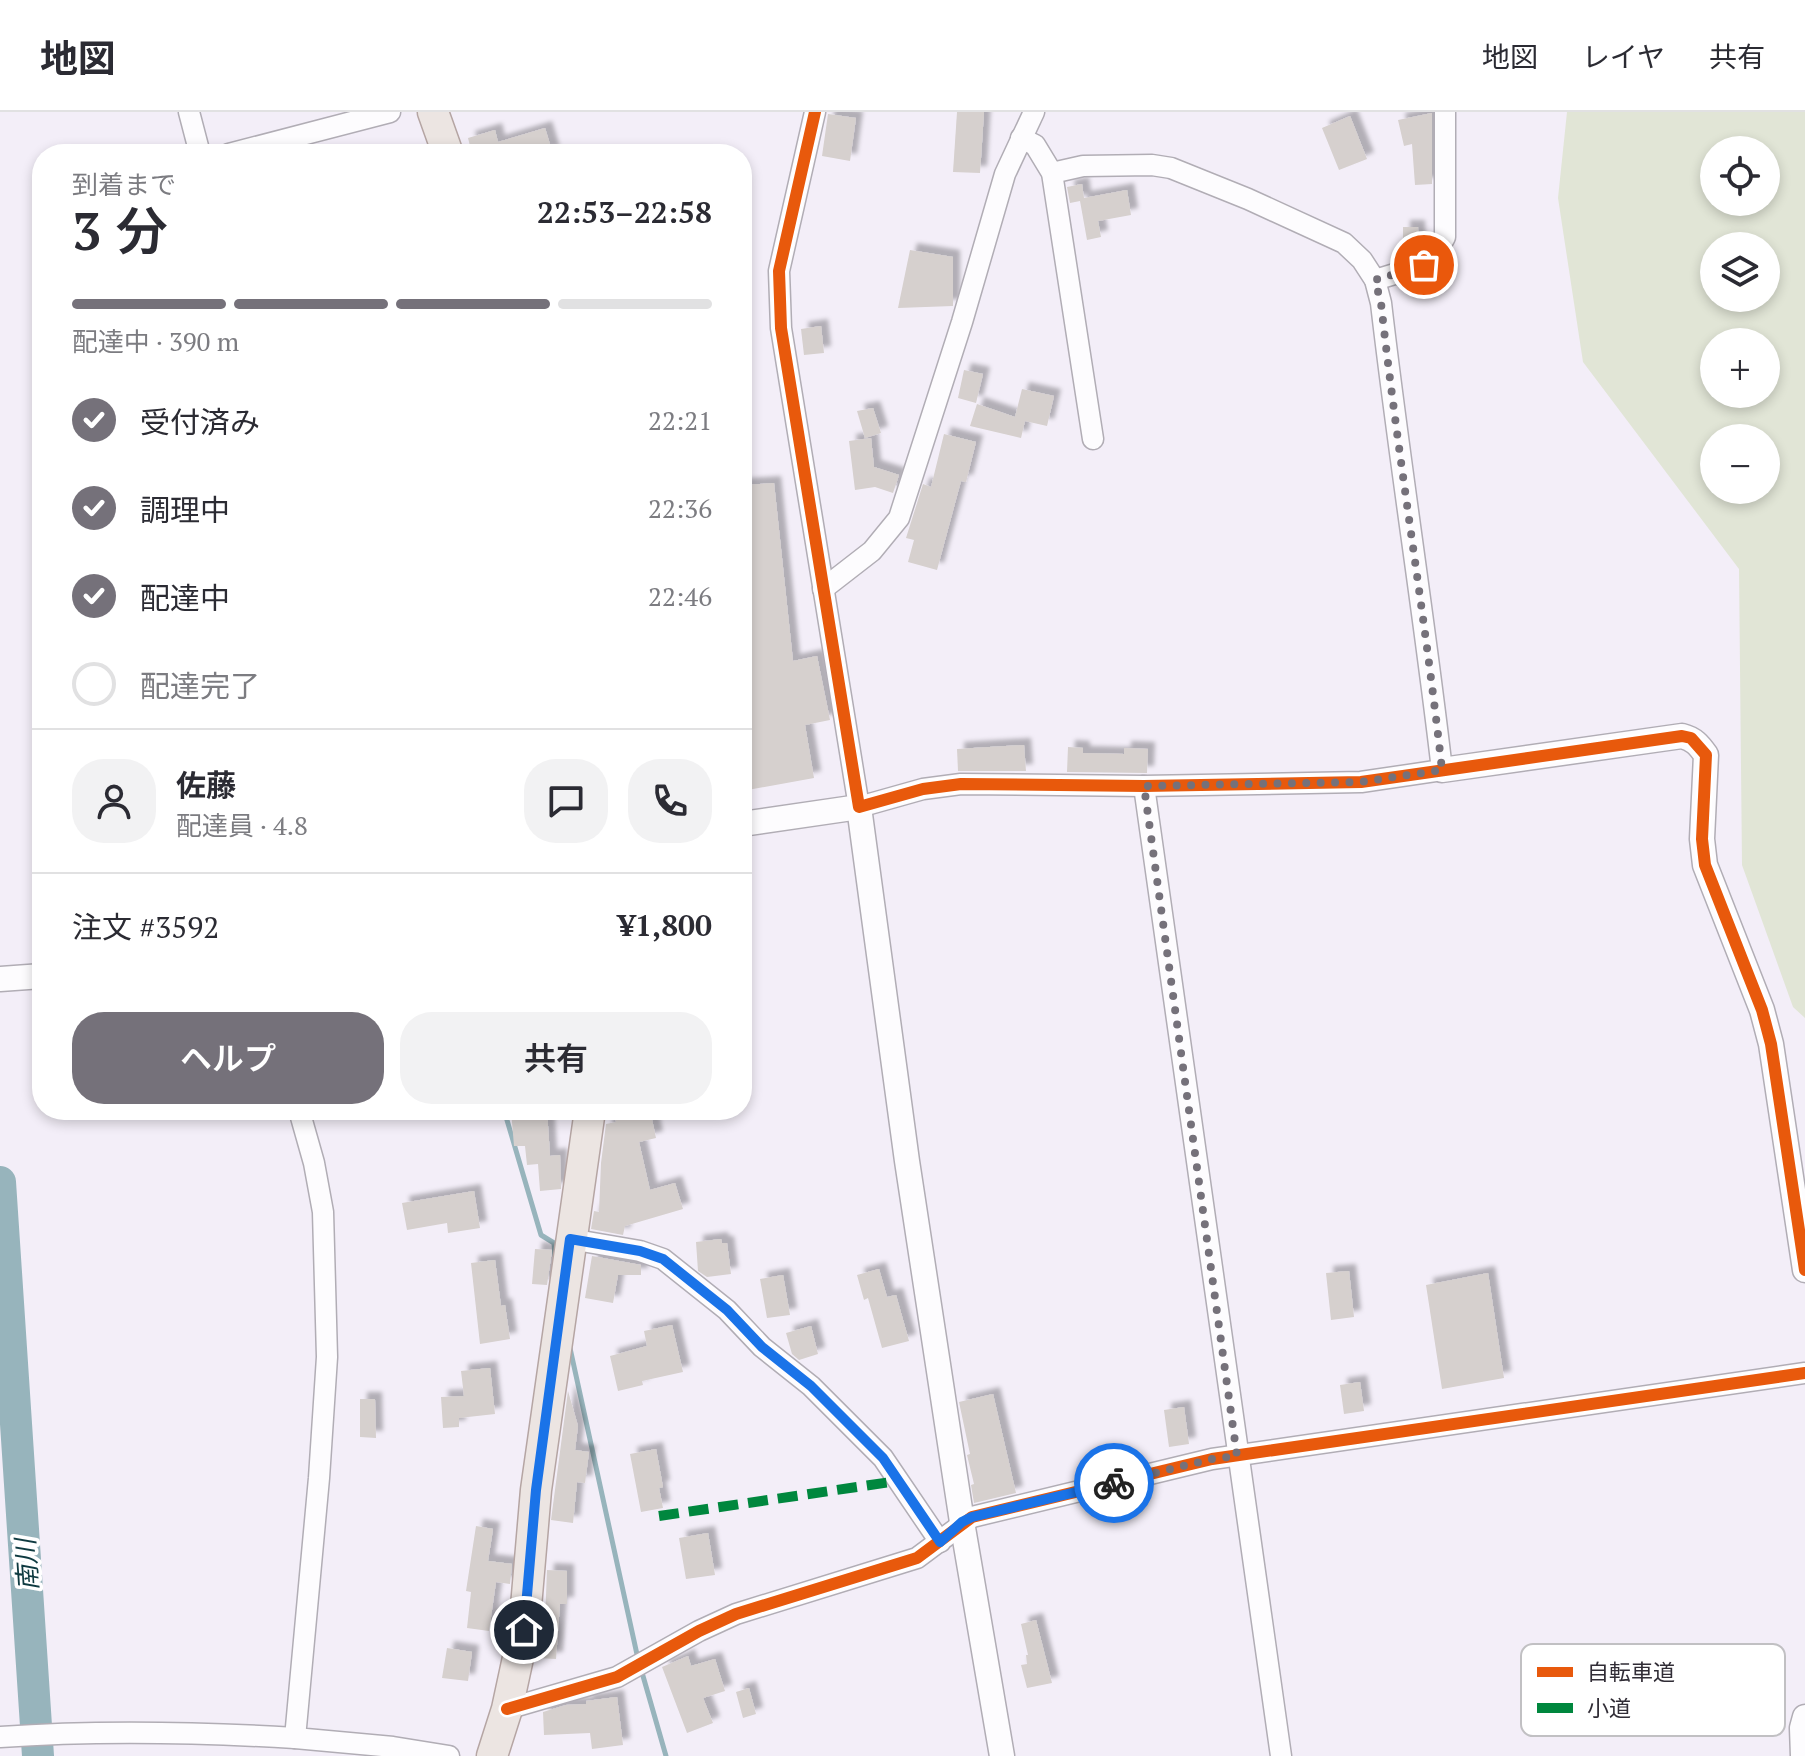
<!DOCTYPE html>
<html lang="ja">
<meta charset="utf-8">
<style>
body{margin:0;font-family:"PT Serif","Noto Sans JP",serif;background:#f2f2f3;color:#2b2b33;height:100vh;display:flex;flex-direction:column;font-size:30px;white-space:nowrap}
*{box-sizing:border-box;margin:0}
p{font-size:26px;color:#7c7c81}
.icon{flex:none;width:44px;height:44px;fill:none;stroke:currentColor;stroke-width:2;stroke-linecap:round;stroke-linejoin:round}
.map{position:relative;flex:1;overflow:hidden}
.sheet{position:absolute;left:32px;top:32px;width:720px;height:976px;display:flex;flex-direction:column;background:#fff;border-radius:32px;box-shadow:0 4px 12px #0003}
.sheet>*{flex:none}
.buttons{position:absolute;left:1700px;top:24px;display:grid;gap:16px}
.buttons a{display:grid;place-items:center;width:80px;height:80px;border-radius:50%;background:#fff;box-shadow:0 4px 12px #0003;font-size:40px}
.pin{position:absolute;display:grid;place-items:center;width:68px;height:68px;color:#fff;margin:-34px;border:4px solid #fff;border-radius:50%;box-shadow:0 2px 8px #0007}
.courier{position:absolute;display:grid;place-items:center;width:80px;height:80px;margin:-40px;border:6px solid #1a73e8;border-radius:50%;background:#fff;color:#222;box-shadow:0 2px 10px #0007}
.head em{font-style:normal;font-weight:600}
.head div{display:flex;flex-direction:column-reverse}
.head{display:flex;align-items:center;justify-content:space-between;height:136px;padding:0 40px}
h1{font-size:52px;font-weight:600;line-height:60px}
.bar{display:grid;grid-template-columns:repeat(4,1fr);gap:12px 8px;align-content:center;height:96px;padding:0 40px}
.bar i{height:10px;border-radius:6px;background:#e1e1e2}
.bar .active{background:#75717a}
.bar p{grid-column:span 4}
.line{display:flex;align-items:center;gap:20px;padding:0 40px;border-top:2px solid #e1e1e2}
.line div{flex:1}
.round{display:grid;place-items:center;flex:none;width:84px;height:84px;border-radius:32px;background:#f2f2f3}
ol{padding:0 40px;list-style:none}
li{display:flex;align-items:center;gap:24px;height:88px}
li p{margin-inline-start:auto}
li .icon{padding:8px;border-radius:50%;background:#75717a;color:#fff;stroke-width:4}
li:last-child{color:#7c7c81}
li i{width:44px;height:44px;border:4px solid #e1e1e2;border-radius:50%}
.action{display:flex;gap:16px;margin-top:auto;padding:16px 40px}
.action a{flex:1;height:92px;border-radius:32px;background:#75717a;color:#fff;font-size:32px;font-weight:600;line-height:92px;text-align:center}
.action a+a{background:#f2f2f3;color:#2b2b33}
header{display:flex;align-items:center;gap:48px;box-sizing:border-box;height:112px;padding:0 40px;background:#fff;border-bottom:2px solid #e1e1e2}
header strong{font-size:38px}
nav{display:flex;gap:44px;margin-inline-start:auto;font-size:28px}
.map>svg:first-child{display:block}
.green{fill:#e1e5d6;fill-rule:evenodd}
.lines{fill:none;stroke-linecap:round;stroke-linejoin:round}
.stream{stroke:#97b4bc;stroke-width:5}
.river{stroke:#97b4bc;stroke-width:32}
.building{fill:#d6d0ce;filter:url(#shadow)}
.minor-casing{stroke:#b1adb5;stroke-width:23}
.tertiary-casing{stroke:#b1adb5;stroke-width:27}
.primary-casing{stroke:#b5a5a3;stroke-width:33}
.minor{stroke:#fdfcfe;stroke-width:20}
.tertiary{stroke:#fdfcfe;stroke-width:24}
.primary{stroke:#ece5e2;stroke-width:30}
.quiet{stroke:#00873e;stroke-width:10;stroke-dasharray:20 10;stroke-linecap:butt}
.cycleway-casing{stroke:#fff;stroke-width:17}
.cycleway{stroke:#e8590c;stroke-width:12}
.done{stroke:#75717a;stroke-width:8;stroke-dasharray:0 14.4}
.route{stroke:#1a73e8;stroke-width:10}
.labels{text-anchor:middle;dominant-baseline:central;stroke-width:7;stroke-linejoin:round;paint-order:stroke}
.water-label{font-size:26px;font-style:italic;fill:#0e3a40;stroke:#fff}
.key{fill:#fff;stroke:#c1c0c3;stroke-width:2}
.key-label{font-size:22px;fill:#312d36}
</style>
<header>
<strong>地図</strong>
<nav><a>地図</a><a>レイヤ</a><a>共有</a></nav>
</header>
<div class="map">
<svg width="1805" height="1644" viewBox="0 0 1805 1644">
<defs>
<filter id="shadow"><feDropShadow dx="7" dy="-7" stdDeviation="2" flood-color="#0004"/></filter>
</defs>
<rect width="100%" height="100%" fill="#f3eef8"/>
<!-- green -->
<path class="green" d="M 1567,0 L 1805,0 L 1805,906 L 1793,895 L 1742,753 L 1739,457 L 1583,250 L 1558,86 ZM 1714,38 L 1766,38 L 1766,90 L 1714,90 ZM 1714,134 L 1766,134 L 1766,186 L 1714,186 ZM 1714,230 L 1766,230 L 1766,282 L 1714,282 ZM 1714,326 L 1766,326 L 1766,378 L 1714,378 Z"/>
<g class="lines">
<!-- stream -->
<g class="stream">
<path d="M 504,998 L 541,1123 L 554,1131 L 555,1144"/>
<path d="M 570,1236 L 638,1547"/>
<path d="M 641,1557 L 666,1644"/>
</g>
<!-- river -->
<path class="river" d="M 0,1070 L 38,1644"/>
</g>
<!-- building -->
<g class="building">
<path d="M 957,0 L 984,0 L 980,61 L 953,60 Z"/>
<path d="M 1432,1 L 1432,72 L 1415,73 L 1412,32 L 1404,34 L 1398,8 Z"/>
<path d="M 828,2 L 856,6 L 850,49 L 822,44 Z"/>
<path d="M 1350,4 L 1367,47 L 1339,58 L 1322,16 Z"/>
<path d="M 545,16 L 553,42 L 472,42 L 468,26 L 495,18 L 498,30 Z"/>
<path d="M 1082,72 L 1084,86 L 1127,78 L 1131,103 L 1098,109 L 1101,125 L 1087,128 L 1080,89 L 1070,91 L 1067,75 Z"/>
<path d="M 1403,115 L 1418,115 L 1419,138 L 1403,138 Z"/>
<path d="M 910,138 L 953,145 L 953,194 L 898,196 Z"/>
<path d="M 821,214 L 824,241 L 804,243 L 801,217 Z"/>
<path d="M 964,258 L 983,262 L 976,291 L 958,286 Z"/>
<path d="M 1022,277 L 1054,284 L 1047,314 L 1025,309 L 1021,326 L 970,314 L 977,292 L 1015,305 Z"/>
<path d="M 873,296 L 881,321 L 865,326 L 857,299 Z"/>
<path d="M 944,322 L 976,330 L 966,370 L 961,369 L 937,458 L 908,450 L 914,428 L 906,426 L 923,372 L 931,375 Z"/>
<path d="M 871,326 L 874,355 L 899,363 L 893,381 L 875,375 L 855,378 L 849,329 Z"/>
<path d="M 774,371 L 793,549 L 817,544 L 830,608 L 805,613 L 814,666 L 742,679 L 742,373 Z"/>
<path d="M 1024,633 L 1026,659 L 958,659 L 957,637 Z"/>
<path d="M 1068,635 L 1083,636 L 1083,641 L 1124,642 L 1124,636 L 1148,637 L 1147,661 L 1067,660 Z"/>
<path d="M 511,998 L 547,998 L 550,1044 L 560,1043 L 561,1077 L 540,1079 L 538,1052 L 527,1053 L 525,1034 L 514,1034 Z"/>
<path d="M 614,998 L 650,998 L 656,1026 L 639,1030 L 650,1078 L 675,1071 L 683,1097 L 625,1114 L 623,1123 L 591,1117 L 594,1099 L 599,1100 L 601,1051 L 606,1012 L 616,1010 Z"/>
<path d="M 474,1079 L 480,1116 L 448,1121 L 447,1111 L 407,1118 L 402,1091 Z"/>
<path d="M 721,1127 L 722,1131 L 727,1131 L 731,1162 L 707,1165 L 698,1159 L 696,1130 Z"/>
<path d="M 535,1137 L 552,1138 L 547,1173 L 532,1172 Z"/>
<path d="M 592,1144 L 641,1153 L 641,1163 L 618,1163 L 613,1191 L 585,1186 Z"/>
<path d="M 495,1148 L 501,1194 L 505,1193 L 510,1227 L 480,1232 L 471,1151 Z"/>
<path d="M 879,1157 L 887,1185 L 896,1183 L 909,1229 L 882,1236 L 868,1186 L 864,1188 L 857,1163 Z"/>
<path d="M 1349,1159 L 1354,1205 L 1331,1208 L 1326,1161 Z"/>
<path d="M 1488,1161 L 1504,1266 L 1442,1277 L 1426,1173 Z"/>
<path d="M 783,1163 L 790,1203 L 767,1206 L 760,1167 Z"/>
<path d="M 672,1213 L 683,1260 L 642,1269 L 643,1273 L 618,1279 L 610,1244 L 647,1234 L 644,1219 Z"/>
<path d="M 811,1214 L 818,1242 L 799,1248 L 792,1242 L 786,1221 Z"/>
<path d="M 490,1256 L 495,1302 L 459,1306 L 459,1315 L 443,1316 L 441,1285 L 464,1284 L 461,1259 Z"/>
<path d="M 1360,1270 L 1364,1299 L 1344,1302 L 1340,1273 Z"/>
<path d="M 568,1279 L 578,1314 L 575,1338 L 589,1340 L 585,1371 L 577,1370 L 573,1411 L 551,1408 Z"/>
<path d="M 993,1282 L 1016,1381 L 974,1391 L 971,1373 L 974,1372 L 967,1343 L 970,1342 L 959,1290 Z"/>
<path d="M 360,1287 L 375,1287 L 376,1326 L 360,1325 Z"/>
<path d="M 1184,1295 L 1189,1332 L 1169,1335 L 1164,1298 Z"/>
<path d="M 656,1337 L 663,1375 L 659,1376 L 663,1396 L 641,1400 L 630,1342 Z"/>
<path d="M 476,1414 L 493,1417 L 488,1449 L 512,1452 L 510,1472 L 496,1470 L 489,1519 L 467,1516 L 471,1480 L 466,1479 Z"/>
<path d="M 708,1421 L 715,1463 L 686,1467 L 679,1426 Z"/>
<path d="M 547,1458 L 567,1459 L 567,1492 L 560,1492 L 556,1547 L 536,1546 L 545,1509 Z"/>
<path d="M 1036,1508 L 1052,1571 L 1027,1576 L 1021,1553 L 1027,1552 L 1026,1543 L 1028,1543 L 1021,1512 Z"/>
<path d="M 447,1536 L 472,1540 L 468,1569 L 442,1566 Z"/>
<path d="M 688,1544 L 691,1554 L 715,1547 L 725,1579 L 703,1586 L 713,1611 L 687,1621 L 662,1555 Z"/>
<path d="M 749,1576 L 756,1602 L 743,1606 L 736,1580 Z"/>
<path d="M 617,1585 L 623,1633 L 592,1637 L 590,1621 L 544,1623 L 543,1600 L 566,1593 L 586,1592 L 586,1589 Z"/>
</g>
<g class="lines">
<defs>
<g id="minor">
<path d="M 189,0 L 200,42"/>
<path d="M 815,0 L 779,159 L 781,216 L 859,695 L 923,677 L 961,672 L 1144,674 L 1361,670 L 1442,658 C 1424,502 1399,347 1381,191 L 1375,168 L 1362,148 L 1344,131 L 1248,87 L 1171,56 L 1152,53 L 1083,54 L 1052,61"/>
<path d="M 1021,26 L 1035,33 L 1052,61 L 1093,327"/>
<path d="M 229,42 L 390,0"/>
<path d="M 1375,168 L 1424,153 L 1434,145 L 1445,125 L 1445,0"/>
<path d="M 823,477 L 872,439 L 899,406 L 962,210 L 1005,62 L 1034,0"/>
<path d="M 1144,674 L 1281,1644"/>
<path d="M 299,998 L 314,1051 L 323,1100 L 327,1245 L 319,1366 L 295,1626 L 393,1635 L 449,1644"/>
<path d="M 570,1127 L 640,1139 L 663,1147 L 727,1198 L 762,1235 L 811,1274 L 883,1346 L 940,1430"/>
<path d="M 507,1597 L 617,1565 L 699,1519 L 736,1502 L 917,1446 L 972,1405 L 1212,1347 L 1805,1261"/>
<path d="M 0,1625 C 99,1618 196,1620 295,1626"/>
</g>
<g id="tertiary">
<path d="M 1442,658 L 1682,624 C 1694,627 1699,633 1706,643 L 1702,727 L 1705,753 L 1762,898 L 1771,932 L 1805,1158"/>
<path d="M 742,712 L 859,695 L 907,1049 L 962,1410 L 1002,1644"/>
<path d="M 0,867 L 42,864"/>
<path d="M 1803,1644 L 1802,1616 L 1805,1605"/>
</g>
<g id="primary">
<path d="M 433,0 L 448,42"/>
<path d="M 492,1644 L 507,1597 L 524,1518 L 536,1378 L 590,998"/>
</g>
</defs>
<!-- minor casing -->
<use href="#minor" class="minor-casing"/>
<!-- tertiary casing -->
<use href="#tertiary" class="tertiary-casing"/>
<!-- primary casing -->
<use href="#primary" class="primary-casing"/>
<!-- minor -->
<use href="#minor" class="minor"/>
<!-- tertiary -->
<use href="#tertiary" class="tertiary"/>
<!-- primary -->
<use href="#primary" class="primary"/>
<!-- quiet -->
<path class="quiet" d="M 659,1404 L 898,1369"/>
<defs>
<g id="cycleway">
<path d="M 815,0 L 779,159 L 781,216 L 859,695 L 923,677 L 961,672 L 1144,674 L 1361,670 L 1682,624 L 1691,626 L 1706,643 L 1702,727 L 1705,753 L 1762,898 L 1771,932 L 1805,1158"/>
<path d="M 507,1597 L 617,1565 L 699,1519 L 736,1502 L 917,1446 L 972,1405 L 1212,1347 L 1805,1261"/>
</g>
</defs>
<!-- cycleway casing -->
<use href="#cycleway" class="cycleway-casing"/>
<!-- cycleway -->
<use href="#cycleway" class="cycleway"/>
</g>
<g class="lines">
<!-- done -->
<path class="done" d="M 1114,1371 L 1212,1347 L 1237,1344 L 1144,674 L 1361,670 L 1442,658 C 1425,502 1398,347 1381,191 L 1375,168 L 1424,153"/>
<!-- route -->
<path class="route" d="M 524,1518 L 536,1378 L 570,1127 L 640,1139 L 663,1147 L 727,1198 L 762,1235 L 811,1274 L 883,1346 L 940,1430 L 962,1410 L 972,1405 L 1114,1371"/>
</g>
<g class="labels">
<!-- water labels -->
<g class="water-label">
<text transform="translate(26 1453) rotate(-94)">南川</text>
</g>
</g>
<!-- legend -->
<rect x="1521" y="1532" width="264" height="92" rx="12" class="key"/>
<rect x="1537" y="1555" width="36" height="10" fill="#e8590c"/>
<rect x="1537" y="1591" width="36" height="10" fill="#00873e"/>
<g class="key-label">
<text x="1587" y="1568">自転車道</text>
<text x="1587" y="1604">小道</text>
</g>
</svg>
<div class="buttons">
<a><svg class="icon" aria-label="locate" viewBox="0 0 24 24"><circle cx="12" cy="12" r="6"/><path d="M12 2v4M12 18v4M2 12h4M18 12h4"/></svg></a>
<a><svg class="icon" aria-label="layers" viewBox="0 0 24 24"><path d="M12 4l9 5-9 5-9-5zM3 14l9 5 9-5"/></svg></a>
<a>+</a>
<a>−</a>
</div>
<div class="pin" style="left:1424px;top:153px;background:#ea580c"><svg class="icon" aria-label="bag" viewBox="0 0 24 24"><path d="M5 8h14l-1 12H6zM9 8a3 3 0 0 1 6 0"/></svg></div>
<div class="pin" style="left:524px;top:1518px;background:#1f2937"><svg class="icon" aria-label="home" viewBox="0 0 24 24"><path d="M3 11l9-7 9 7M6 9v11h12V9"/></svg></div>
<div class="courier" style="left:1114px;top:1371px"><svg class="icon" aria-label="bike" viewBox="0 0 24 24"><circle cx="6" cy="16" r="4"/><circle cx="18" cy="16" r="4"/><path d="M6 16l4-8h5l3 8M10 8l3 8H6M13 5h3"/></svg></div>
<section class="sheet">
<div class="head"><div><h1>3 分</h1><p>到着まで</p></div><em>22:53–22:58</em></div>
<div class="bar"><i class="active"></i><i class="active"></i><i class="active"></i><i></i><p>配達中 · 390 m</p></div>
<ol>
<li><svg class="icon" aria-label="check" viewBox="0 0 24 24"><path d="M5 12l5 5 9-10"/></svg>受付済み<p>22:21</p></li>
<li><svg class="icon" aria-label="check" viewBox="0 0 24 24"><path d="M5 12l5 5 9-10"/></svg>調理中<p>22:36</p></li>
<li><svg class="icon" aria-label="check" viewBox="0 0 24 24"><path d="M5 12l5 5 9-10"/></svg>配達中<p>22:46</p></li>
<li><i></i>配達完了</li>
</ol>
<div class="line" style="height:144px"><a class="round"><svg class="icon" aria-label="person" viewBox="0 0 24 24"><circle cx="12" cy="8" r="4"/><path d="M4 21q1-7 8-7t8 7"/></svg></a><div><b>佐藤</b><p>配達員 · 4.8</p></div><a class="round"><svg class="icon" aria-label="chat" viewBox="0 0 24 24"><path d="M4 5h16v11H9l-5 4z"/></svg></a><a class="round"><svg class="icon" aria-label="phone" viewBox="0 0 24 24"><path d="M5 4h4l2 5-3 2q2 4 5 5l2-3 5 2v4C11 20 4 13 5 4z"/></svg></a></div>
<div class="line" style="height:104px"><div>注文 #3592</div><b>¥1,800</b></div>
<div class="action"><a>ヘルプ</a><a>共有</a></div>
</section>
</div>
